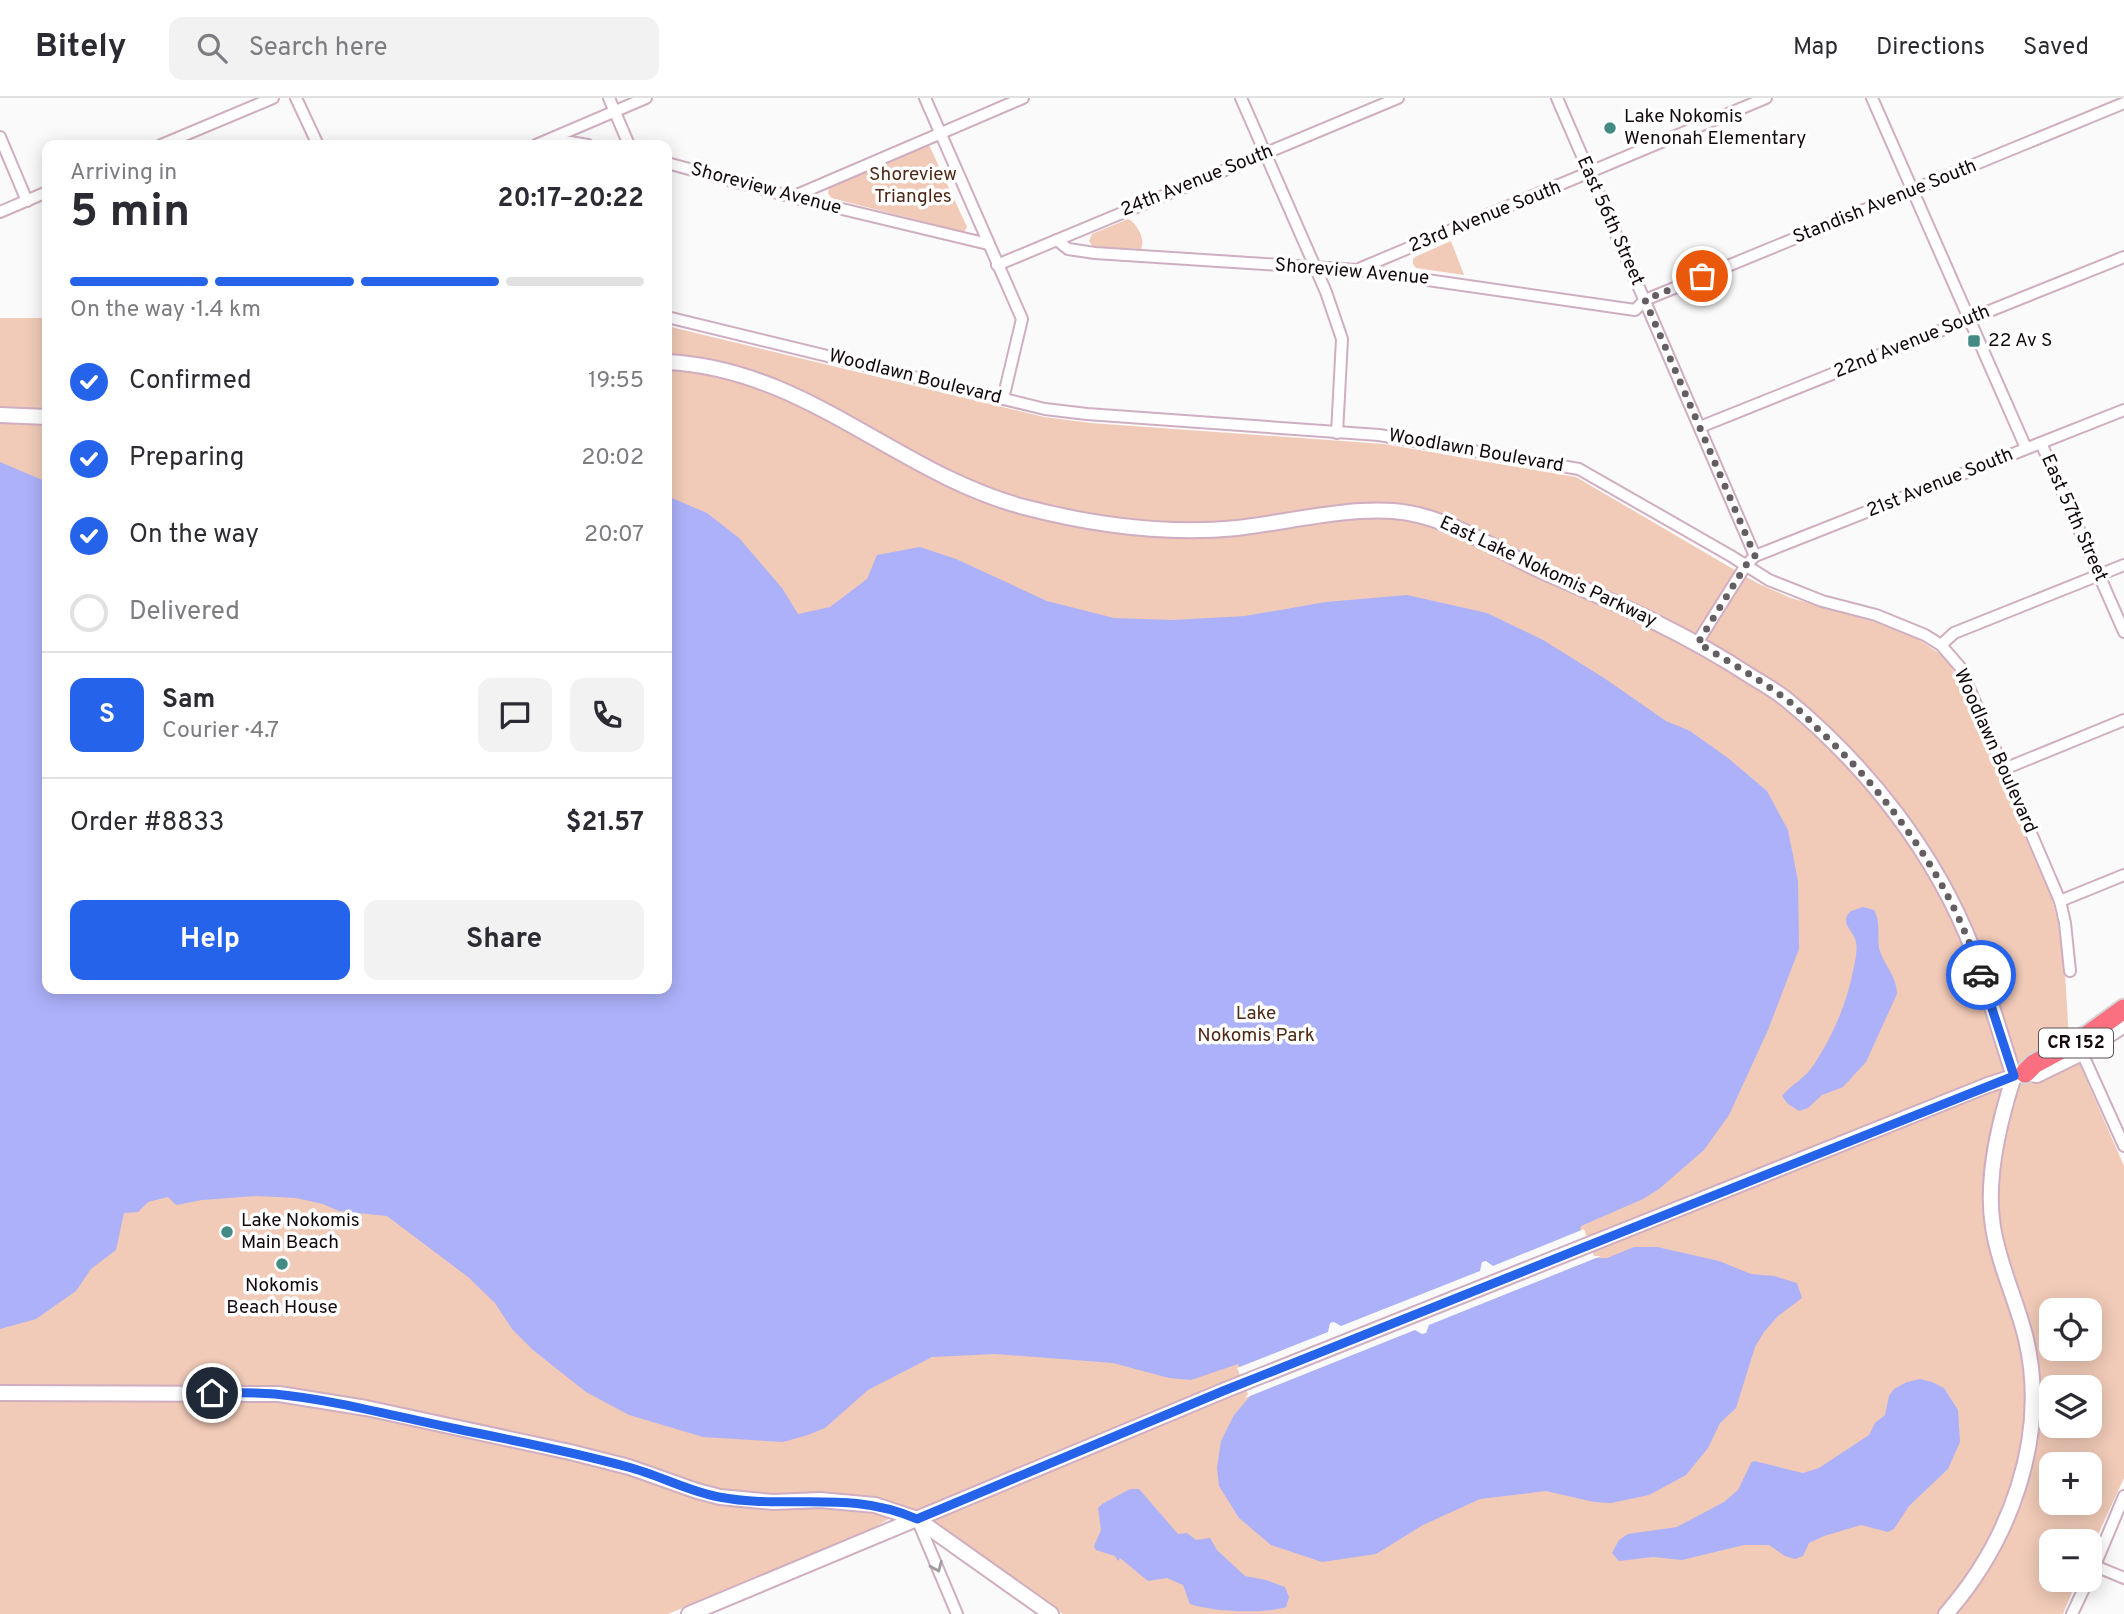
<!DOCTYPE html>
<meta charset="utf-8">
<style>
body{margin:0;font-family:Overpass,sans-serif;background:#f2f2f3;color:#2b2b33;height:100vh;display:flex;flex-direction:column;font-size:26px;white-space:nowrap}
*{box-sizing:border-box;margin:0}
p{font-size:23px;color:#7c7c81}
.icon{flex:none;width:38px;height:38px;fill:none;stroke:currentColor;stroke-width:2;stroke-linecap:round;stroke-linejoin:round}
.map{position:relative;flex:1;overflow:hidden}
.sheet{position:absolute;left:42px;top:42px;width:630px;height:854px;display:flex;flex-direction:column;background:#fff;border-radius:14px;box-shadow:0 4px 18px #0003}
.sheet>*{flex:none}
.fabs{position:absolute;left:2039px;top:1200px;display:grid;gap:14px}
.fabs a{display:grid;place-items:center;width:63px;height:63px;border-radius:14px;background:#fff;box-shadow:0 4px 18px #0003;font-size:35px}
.pin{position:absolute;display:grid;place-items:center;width:60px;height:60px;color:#fff;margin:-30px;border:4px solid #fff;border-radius:50%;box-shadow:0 2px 7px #0007}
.courier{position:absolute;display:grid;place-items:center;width:70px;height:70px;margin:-35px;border:5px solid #2563eb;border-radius:50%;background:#fff;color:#222;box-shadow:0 2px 9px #0007}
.headline em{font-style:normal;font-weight:700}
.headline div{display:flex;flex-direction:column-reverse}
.headline{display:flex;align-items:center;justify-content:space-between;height:119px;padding:0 28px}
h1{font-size:46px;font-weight:700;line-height:52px}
.bar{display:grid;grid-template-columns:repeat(4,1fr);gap:10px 7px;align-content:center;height:84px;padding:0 28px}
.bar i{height:9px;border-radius:5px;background:#e1e1e2}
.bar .active{background:#2563eb}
.bar p{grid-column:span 4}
.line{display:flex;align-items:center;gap:18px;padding:0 28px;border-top:2px solid #e1e1e2}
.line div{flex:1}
.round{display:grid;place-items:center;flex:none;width:74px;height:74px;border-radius:14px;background:#f2f2f3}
ol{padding:0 28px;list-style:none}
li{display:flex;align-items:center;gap:21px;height:77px}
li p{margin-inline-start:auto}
li .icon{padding:7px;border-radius:50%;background:#2563eb;color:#fff;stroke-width:4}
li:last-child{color:#7c7c81}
li i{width:38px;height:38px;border:4px solid #e1e1e2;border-radius:50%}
.cta{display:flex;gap:14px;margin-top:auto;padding:14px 28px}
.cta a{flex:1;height:80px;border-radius:14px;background:#2563eb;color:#fff;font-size:28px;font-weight:700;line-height:80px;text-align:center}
.cta a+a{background:#f2f2f3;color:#2b2b33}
header{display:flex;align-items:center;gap:42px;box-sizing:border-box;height:98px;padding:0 35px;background:#fff;border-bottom:2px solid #e1e1e2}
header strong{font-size:33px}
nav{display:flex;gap:38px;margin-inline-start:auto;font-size:24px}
.search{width:490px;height:63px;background:#f2f2f3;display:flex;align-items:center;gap:18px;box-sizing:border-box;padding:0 24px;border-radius:14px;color:#7c7c81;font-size:26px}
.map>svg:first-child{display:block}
.green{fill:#f1cab8;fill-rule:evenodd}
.water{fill:#acb1fa}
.pier{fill:#fafafa}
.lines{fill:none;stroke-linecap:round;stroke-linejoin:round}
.street-casing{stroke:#d0aec1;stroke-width:14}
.secondary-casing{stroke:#d0aec1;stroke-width:18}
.highway-casing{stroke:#d5d3d4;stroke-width:23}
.street{stroke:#fff;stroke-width:10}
.secondary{stroke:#fff;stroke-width:14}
.highway{stroke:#fb7080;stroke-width:19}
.oneway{stroke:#a19d9f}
.done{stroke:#645d61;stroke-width:7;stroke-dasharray:0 12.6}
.route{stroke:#2563eb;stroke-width:9}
.poi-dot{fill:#448b83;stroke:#fff;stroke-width:2.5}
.labels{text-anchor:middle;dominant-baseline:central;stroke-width:7;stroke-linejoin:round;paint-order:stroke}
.shield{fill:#fff;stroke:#5a5357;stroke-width:2}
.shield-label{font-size:18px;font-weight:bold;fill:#14090f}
.poi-label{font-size:19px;fill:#14090f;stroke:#fff;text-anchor:start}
.park-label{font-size:19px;fill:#4f2916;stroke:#fff}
.street-label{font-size:19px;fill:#14090f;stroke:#fff}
</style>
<header>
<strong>Bitely</strong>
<div class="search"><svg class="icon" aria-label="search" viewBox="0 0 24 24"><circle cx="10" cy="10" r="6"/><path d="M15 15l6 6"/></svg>Search here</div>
<nav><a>Map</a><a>Directions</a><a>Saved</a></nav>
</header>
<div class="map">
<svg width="2124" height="1516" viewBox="0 0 2124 1516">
<rect width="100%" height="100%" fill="#fafafa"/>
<!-- green -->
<g class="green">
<path d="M 929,47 L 967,129 L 964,134 L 831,100 L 828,95 L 829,89 Z"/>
<path d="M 1128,121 C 1137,125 1146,142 1141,151 L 1093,149 L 1089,143 L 1092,136 Z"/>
<path d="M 1451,143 L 1464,177 L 1416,170 L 1413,166 L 1413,161 L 1417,158 Z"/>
<path d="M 0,220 L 47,220 L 47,891 L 667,891 L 667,228 L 1044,319 L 1091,325 L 1384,346 L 1576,379 L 1757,485 L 1791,500 L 1875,524 L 1918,541 L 1946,560 L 1953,572 L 2052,801 L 2058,824 L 2065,875 L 2069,942 L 2124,1068 L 2124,1380 L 2090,1454 L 2090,1444 L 2051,1444 L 2051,1482 L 2077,1482 L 2063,1516 L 1063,1516 L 941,1431 L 906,1411 L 861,1437 L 668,1516 L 0,1516 ZM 2051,1213 L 2090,1213 L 2090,1251 L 2051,1251 ZM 2051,1290 L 2090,1290 L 2090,1328 L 2051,1328 ZM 2051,1367 L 2090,1367 L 2090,1405 L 2051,1405 Z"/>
</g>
<!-- water -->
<g class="water">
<path d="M 0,364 L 47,384 L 47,891 L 667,891 L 667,398 L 707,415 L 739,440 L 782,490 L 798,516 L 830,509 L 867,481 L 877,457 L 920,449 L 956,461 L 1047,503 L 1114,520 L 1173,522 L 1245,518 L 1326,504 L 1407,497 L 1487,515 L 1543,542 L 1604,580 L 1666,623 L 1690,633 L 1728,660 L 1767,693 L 1788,732 L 1798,783 L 1799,851 L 1768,932 L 1729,1017 L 1704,1052 L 1659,1091 L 1643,1101 L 1581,1128 L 1580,1132 L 1591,1160 L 1607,1160 L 1634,1149 L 1657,1149 L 1719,1163 L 1751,1176 L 1774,1178 L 1797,1185 L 1802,1200 L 1778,1218 L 1764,1234 L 1755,1249 L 1736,1310 L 1720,1325 L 1708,1350 L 1686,1377 L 1649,1397 L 1611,1405 L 1594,1404 L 1546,1393 L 1480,1401 L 1423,1427 L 1376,1456 L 1322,1464 L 1271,1447 L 1239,1420 L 1219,1388 L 1217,1370 L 1221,1343 L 1234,1317 L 1252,1296 L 1238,1266 L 1191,1282 L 1169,1280 L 1113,1265 L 995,1256 L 932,1259 L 868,1292 L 825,1330 L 808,1337 L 783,1344 L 703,1339 L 629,1317 L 586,1294 L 533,1252 L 512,1231 L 495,1205 L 468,1179 L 387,1118 L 339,1113 L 323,1106 L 296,1100 L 257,1098 L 202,1102 L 176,1107 L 168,1099 L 148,1104 L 138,1114 L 124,1115 L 116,1152 L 91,1171 L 76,1193 L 36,1221 L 0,1231 Z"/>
<path d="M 1863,809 L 1874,812 C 1881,824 1877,836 1879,850 C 1883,866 1897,878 1897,896 L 1866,964 L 1843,989 L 1822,997 L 1808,1010 L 1799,1013 L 1788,1006 L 1782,998 C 1791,987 1805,980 1813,968 C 1833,938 1848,903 1854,868 C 1856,860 1858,849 1855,841 C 1851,830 1839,824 1851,813 Z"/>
<path d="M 1920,1281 L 1932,1284 L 1944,1290 L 1958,1312 L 1960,1344 L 1948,1371 L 1909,1408 L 1894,1431 L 1888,1434 L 1861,1427 L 1824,1438 L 1809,1445 L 1803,1458 L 1795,1461 L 1785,1458 L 1769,1447 L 1744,1447 L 1682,1462 L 1653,1459 L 1619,1463 L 1612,1455 L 1619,1442 L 1628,1436 L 1677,1429 L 1724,1404 L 1738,1392 L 1751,1365 L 1754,1363 L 1803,1375 L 1819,1370 L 1869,1337 L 1875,1325 L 1885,1317 L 1889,1298 L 1894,1291 L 1907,1284 Z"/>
<path d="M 1130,1391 L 1139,1391 L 1178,1436 L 1187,1435 L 1196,1442 L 1210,1440 L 1217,1452 L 1245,1478 L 1266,1482 L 1285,1489 L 1289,1499 L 1286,1509 C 1265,1516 1213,1514 1190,1506 L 1183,1487 L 1167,1480 L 1148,1483 L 1120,1460 L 1118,1463 L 1115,1458 L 1096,1452 L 1094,1448 L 1101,1432 L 1098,1410 L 1102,1406 Z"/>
</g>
<!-- pier -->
<path class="pier" d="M 1584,1131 L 1594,1158 L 1601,1158 L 1429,1227 L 1426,1235 L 1422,1236 L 1415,1232 L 1245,1300 L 1248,1296 L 1237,1270 L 1328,1234 L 1330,1225 L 1334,1224 L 1341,1228 L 1480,1173 L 1482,1164 L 1486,1163 L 1493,1168 Z"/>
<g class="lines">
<defs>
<g id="street">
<path d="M 296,0 L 318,47"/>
<path d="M 609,0 L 629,47"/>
<path d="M 925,0 L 1022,221 L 1003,301"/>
<path d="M 1241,0 L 1326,194 L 1342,241 L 1337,335"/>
<path d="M 1557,0 L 1755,458"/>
<path d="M 1872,0 L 2026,350"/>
<path d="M 0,39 L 27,103"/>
<path d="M 548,45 L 570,44 L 588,47"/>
<path d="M 161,47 L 273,0"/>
<path d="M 536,47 L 646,0"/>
<path d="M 667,65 L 792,99 L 988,146"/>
<path d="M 792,99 L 1023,0"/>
<path d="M 0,114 L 47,94"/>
<path d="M 1057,142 L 1068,151 L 1095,155 L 1358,172 L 1635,212 L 1645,202 L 2124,5"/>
<path d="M 997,167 L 1398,0"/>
<path d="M 1361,170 L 1766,0"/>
<path d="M 667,219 L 1045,311 L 1087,316 L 1379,337 L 1579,371 L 1731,458 L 1769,482 L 1822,503 L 1876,517 L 1925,537 L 1941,547 L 1960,569 L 2060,803 L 2065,825 L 2070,873"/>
<path d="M 1700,329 L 2124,159"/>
<path d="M 2041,345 L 2124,534"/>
<path d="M 1697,545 L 1746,467 L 1755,458 L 2124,312"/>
<path d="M 1941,547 L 1954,535 L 2124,467"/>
<path d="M 2004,671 L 2124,622"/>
<path d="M 2060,803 L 2124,777"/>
<path d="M 2082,955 L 2124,1048"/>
<path d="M 917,1421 L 957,1516"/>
<path d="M 2095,1468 L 2124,1480"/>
<path d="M 2090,1479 L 2124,1398"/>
<path d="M 2072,1516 L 2088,1482"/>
</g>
<g id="secondary">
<path d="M 667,264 C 807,271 896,375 1024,409 C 1093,427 1166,437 1237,430 C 1289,424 1341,410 1393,413 C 1449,417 1496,453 1546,475 C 1617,505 1687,536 1752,579 C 1764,586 1776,593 1787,602 C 1867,668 1935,754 1973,852 C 1988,893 2000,936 2014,978"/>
<path d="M 0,317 L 47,319"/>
<path d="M 0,1295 L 279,1296 L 366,1310 L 570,1354 L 629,1369 L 697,1393 L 720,1399 L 773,1404 L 820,1402 L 875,1407 L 917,1421 L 1051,1516"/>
<path d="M 689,1516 L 1223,1293 L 1988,987 L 2025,975 L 2037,977 L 2082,955 L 2124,927"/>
<path d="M 1946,1516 C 2010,1443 2049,1339 2026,1241 C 2017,1203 1999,1168 1993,1129 C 1985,1080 1999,1024 2014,978"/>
</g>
<path id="highway" d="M 2025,975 L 2034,966 L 2088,937 L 2124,911"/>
</defs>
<!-- street casing -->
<use href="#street" class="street-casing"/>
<!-- secondary casing -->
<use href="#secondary" class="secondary-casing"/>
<!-- highway casing -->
<use href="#highway" class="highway-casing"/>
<!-- street -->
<use href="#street" class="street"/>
<!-- secondary -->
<use href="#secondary" class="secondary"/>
<!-- highway -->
<use href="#highway" class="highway"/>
</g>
<!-- one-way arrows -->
<defs><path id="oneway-chevron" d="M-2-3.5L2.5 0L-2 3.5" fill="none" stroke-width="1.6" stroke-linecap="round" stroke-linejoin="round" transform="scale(1.75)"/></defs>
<use class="oneway" href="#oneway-chevron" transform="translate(937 1469) rotate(67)"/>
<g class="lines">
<!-- done -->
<path class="done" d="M 1702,178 L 1645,202 L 1755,458 L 1746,467 L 1698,545 C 1726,562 1756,579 1783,599 C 1796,608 1807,620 1818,631 C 1890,698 1951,783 1981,877"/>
<!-- route -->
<path class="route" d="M 212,1295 C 233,1295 255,1294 275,1296 C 335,1302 393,1318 452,1330 C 511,1342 570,1353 628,1369 C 659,1377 687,1393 719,1399 C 787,1412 849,1391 917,1421 L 1223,1293 L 2014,978 L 1981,877"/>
</g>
<!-- markers -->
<g class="poi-dot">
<circle cx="1610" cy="30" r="7"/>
<rect x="1967" y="236" width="14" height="14" rx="3.5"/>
<circle cx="227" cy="1134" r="7"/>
<circle cx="282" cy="1166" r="7"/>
</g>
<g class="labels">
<!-- shield labels -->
<rect class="shield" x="2039" y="930.5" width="74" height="29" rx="5"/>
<g class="shield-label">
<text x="2076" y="945">CR 152</text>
</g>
<!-- poi labels -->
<g class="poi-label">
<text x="1624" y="19">Lake Nokomis<tspan x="1624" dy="22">Wenonah Elementary</tspan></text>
<text x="1988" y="243">22 Av S</text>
<text x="241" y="1123">Lake Nokomis<tspan x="241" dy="22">Main Beach</tspan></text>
<text x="282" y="1188" text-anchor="middle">Nokomis<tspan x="282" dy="22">Beach House</tspan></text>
</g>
<!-- park labels -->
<g class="park-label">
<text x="913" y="77">Shoreview<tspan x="913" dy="22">Triangles</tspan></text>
<text x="1256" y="916">Lake<tspan x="1256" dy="22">Nokomis Park</tspan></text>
</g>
<!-- street labels -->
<g class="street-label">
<text transform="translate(1197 83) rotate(-22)">24th Avenue South</text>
<text transform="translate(766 91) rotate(15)">Shoreview Avenue</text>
<text transform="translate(1885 104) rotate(-22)">Standish Avenue South</text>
<text transform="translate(1485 119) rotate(-22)">23rd Avenue South</text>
<text transform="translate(1610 123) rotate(66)">East 56th Street</text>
<text transform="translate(1352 174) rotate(5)">Shoreview Avenue</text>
<text transform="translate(1912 244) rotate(-22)">22nd Avenue South</text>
<text transform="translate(915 279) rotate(14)">Woodlawn Boulevard</text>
<text transform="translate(1476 353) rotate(10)">Woodlawn Boulevard</text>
<text transform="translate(1940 385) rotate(-22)">21st Avenue South</text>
<text transform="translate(2074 420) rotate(66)">East 57th Street</text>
<text transform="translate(1548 474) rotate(25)">East Lake Nokomis Parkway</text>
<text transform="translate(1995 653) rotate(66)">Woodlawn Boulevard</text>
</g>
</g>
</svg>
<div class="fabs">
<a><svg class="icon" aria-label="locate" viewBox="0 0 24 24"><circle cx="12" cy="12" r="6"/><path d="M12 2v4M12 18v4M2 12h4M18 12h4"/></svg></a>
<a><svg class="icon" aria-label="layers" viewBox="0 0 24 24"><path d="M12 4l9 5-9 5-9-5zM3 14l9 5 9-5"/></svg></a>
<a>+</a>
<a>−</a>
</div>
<div class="pin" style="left:1702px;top:178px;background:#ea580c"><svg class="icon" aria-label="bag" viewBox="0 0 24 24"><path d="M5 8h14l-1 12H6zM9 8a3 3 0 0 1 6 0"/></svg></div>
<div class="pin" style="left:212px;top:1295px;background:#1f2937"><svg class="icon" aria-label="home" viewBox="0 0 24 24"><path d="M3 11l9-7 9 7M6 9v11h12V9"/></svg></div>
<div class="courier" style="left:1981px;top:877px"><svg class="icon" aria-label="car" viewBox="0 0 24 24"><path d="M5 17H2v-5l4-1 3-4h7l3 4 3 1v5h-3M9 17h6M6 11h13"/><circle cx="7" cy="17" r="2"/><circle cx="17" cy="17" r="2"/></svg></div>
<section class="sheet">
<div class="headline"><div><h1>5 min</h1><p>Arriving in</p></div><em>20:17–20:22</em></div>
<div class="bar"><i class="active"></i><i class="active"></i><i class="active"></i><i></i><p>On the way · 1.4 km</p></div>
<ol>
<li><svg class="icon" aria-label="check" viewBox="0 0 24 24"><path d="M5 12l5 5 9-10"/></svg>Confirmed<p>19:55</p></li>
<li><svg class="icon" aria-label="check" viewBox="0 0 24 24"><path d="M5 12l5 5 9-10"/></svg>Preparing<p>20:02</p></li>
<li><svg class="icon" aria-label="check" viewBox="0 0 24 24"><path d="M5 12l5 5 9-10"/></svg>On the way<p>20:07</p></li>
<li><i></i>Delivered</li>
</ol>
<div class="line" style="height:126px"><b class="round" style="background:#2563eb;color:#fff">S</b><div><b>Sam</b><p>Courier · 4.7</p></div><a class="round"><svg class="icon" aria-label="chat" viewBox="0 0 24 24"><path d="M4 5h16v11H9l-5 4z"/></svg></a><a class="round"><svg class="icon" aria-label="phone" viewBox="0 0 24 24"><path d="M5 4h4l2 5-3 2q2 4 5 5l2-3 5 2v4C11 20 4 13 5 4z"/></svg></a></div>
<div class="line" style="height:91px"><div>Order #8833</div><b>$21.57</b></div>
<div class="cta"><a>Help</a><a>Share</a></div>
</section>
</div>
